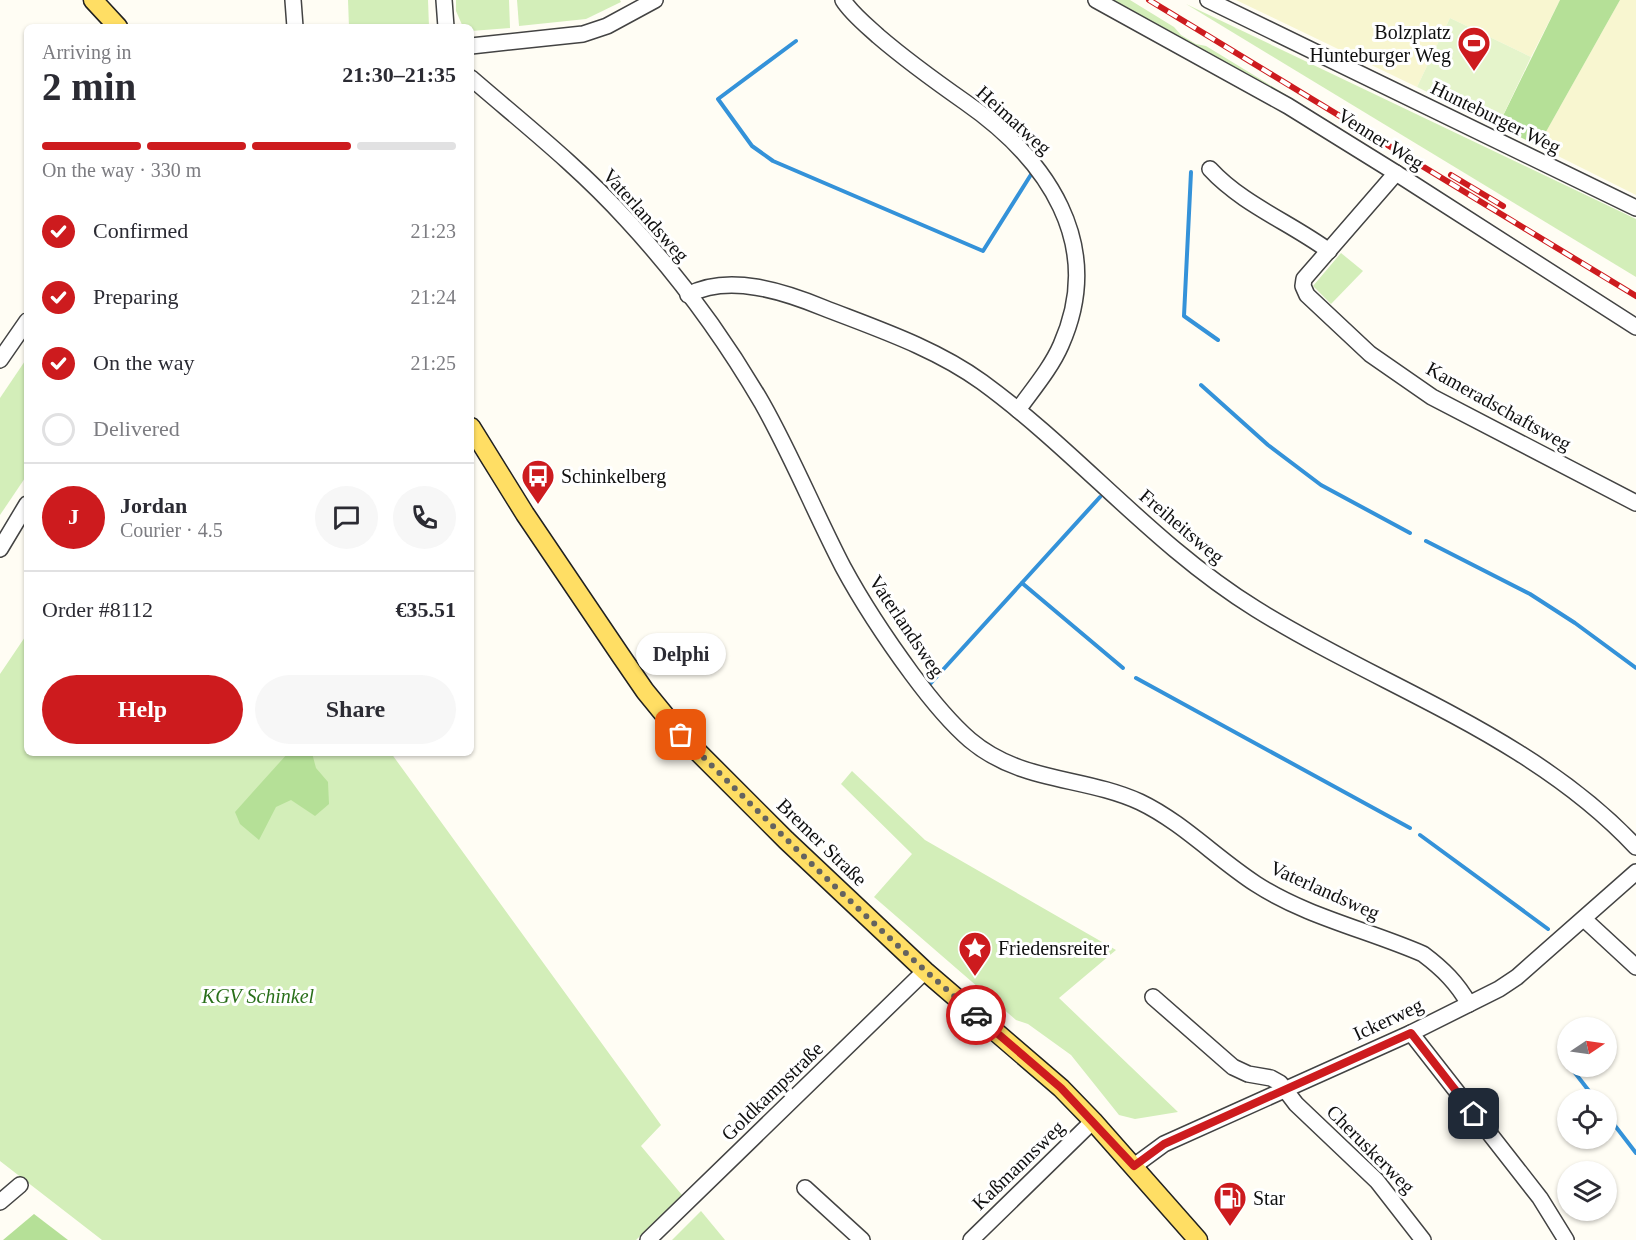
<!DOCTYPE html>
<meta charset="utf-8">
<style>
body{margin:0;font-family:"Times New Roman",serif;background:#f7f7f7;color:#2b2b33;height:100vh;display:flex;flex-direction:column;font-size:22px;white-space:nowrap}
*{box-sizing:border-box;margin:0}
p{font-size:20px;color:#7c7c81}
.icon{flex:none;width:33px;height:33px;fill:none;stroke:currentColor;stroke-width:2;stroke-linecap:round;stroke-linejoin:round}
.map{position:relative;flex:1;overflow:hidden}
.drawer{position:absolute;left:24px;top:24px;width:450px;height:732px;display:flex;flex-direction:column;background:#fff;border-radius:9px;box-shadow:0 2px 4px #0004}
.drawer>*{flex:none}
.needle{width:39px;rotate:77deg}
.tools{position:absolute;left:1557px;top:1017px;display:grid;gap:12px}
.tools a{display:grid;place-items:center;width:60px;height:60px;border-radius:50%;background:#fff;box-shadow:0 2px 4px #0004;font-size:30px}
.pin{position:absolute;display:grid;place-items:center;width:51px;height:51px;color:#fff;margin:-26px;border-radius:12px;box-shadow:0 3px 9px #0006}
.courier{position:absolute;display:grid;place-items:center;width:60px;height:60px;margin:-30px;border:4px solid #cd1b1e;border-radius:50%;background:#fff;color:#222;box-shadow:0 2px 8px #0007}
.bubble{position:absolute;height:42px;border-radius:21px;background:#fff;box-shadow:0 2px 4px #0004;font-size:20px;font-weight:600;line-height:42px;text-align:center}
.overview em{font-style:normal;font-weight:600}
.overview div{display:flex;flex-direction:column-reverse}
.overview{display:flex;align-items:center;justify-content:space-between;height:102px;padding:0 18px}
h1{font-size:39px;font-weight:600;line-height:45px}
.bar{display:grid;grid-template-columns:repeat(4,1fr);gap:9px 6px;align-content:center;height:72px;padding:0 18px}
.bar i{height:8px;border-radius:4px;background:#e1e1e2}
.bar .current{background:#cd1b1e}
.bar p{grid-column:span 4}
.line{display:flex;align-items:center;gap:15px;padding:0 18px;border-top:2px solid #e1e1e2}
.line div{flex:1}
.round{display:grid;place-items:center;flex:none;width:63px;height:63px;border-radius:32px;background:#f7f7f7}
ol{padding:0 18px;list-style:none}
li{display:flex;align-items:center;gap:18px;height:66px}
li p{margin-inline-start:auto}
li .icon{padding:6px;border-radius:50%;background:#cd1b1e;color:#fff;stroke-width:4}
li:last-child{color:#7c7c81}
li i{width:33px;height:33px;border:3px solid #e1e1e2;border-radius:50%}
.cta{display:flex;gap:12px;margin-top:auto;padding:12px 18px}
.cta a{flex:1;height:69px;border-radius:36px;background:#cd1b1e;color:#fff;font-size:24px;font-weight:600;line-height:69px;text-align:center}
.cta a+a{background:#f7f7f7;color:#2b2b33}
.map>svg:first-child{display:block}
.farmland{fill:#f8f6d0}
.green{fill:#d3eeb9}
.forest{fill:#b5e097}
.pitch{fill:#e5f4cb}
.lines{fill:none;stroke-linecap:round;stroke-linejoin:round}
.stream{stroke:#3492d9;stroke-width:4}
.minor-casing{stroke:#434343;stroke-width:18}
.major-casing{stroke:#212121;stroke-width:21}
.minor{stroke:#fff;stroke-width:15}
.major{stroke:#ffde64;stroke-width:18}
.rail-casing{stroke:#cd1b1e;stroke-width:6}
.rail{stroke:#fff;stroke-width:4;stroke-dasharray:11;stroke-linecap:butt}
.done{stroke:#646360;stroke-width:6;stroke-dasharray:0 10.8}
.route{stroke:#cd1b1e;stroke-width:8}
.labels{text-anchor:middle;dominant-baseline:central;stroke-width:6;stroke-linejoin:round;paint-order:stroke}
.poi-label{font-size:20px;fill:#101010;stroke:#fff;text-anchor:start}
.street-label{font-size:20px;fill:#101010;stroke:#fff}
.park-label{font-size:20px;font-style:italic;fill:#296f1a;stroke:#fff}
</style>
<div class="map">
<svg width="1636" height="1240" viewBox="0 0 1636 1240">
<rect width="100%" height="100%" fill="#fffdf4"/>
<!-- farmland -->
<g class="farmland">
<path d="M 1236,0 L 1560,0 L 1531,57 L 1450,18 L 1417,87 Z"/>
<path d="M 1620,0 L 1636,0 L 1636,195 L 1538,146 Z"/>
</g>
<!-- green -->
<g class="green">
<path d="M 348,0 L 428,0 L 429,27 L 349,27 Z"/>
<path d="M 456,0 L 509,0 L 510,28 L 471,31 L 471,27 L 463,27 L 456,11 Z"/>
<path d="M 517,0 L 620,0 L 621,2 L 586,19 L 519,26 Z"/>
<path d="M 1106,0 L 1130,0 L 1174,27 L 1181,35 L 1196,44 L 1206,46 L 1306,107 Z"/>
<path d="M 1186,4 L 1636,219 L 1636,277 Z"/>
<path d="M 1341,253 L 1363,271 L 1331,304 L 1313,286 Z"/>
<path d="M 27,358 L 27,475 L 0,515 L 0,398 Z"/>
<path d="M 27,634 L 27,753 L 391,753 L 661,1125 L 641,1146 L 682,1195 L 636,1240 L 102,1240 L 0,1161 L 0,674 Z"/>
<path d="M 852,771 L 925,840 L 1116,950 L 1059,998 L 1178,1112 L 1135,1119 L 1119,1115 L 1071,1055 L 1028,1024 L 1016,1020 L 874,897 L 912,854 L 841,784 Z"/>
<path d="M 701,1211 L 725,1240 L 672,1240 Z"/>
</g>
<!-- forest -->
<g class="forest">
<path d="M 1560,0 L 1620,0 L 1538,146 L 1498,126 Z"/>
<path d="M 288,753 L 312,753 L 316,768 L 328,782 L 329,804 L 315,816 L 291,800 L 276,807 L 259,840 L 240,824 L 235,812 Z"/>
<path d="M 34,1214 L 68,1240 L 3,1240 Z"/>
</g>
<!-- pitch -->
<path class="pitch" d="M 1450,18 L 1531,57 L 1498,126 L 1417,87 Z"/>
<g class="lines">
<!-- stream -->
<g class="stream">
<path d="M 796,41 L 718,99 L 752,146 L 773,161 L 983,251 L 1032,173"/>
<path d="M 1191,172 L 1184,316 L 1218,340"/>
<path d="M 1201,385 L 1268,445 L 1321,485 L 1410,533"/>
<path d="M 1426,541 L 1530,594 L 1575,623 L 1636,668"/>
<path d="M 1022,583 L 1123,668"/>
<path d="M 1136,678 L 1410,828"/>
<path d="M 930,684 L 1100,497"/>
<path d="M 1420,835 L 1548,929"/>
<path d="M 1572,1069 L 1596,1100"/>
<path d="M 1606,1114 L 1636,1153"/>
</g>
<defs>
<g id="minor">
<path d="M 293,0 L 295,27"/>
<path d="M 444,0 L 446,27"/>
<path d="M 843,0 C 851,13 866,25 878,36 C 906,60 935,81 965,102 C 1047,159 1106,244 1061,345 C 1051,368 1033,389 1018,410"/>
<path d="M 1096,0 L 1288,106 L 1396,173 L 1636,327"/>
<path d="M 1208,0 L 1636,208"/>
<path d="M 471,46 L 583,34 L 607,26 L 655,0"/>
<path d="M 471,78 C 523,123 579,167 626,219 C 677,274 724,338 762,403 C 792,456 815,513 843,567 C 863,604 887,640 912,674 C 929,697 948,721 970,740 C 1021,783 1083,776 1140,802 C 1182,822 1216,858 1256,884 C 1307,917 1368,930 1423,954 C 1443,969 1457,983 1469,1004"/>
<path d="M 1210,169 C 1242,204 1291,223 1329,251"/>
<path d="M 1396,173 L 1304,279 L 1303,286 L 1307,295 L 1370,354 L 1432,397 L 1636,503"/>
<path d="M 688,295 C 729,273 785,292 824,308 C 878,329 935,348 982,382 C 1078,452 1154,546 1256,609 C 1383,688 1531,735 1636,847"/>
<path d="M 0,360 L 27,321"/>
<path d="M 0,549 L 27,504"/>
<path d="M 1584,919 L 1636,967"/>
<path d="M 1153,997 L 1233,1067 L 1248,1074 L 1271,1078 L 1280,1083 L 1296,1104 L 1377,1181 L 1423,1240"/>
<path d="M 1411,1033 L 1540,1198 L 1566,1240"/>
<path d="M 1134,1166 L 1164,1144 L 1411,1033 L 1499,989 L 1517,977 L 1636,872"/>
<path d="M 805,1188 L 862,1240"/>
<path d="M 0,1202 L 20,1185"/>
<path d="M 648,1240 L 925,971"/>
<path d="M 971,1240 L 1093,1121"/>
</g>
<g id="major">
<path d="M 93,0 L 118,27"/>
<path d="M 471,427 L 525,514 L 621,656 L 645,691 L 681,735 L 786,840 L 925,971 L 1061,1088 L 1093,1121 L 1198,1240"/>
</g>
</defs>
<!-- minor casing -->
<use href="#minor" class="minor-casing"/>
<!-- major casing -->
<use href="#major" class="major-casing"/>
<!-- minor -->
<use href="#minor" class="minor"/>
<!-- major -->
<use href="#major" class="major"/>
<defs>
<g id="rail">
<path d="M 1149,0 L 1636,296"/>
<path d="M 1451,175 L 1503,206"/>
</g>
</defs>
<!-- rail casing -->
<use href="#rail" class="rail-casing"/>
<!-- rail -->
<use href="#rail" class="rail"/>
</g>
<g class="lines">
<!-- done -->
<path class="done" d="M 681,735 C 778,831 873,927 976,1015"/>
<!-- route -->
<path class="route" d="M 976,1015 L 1061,1088 L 1134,1166 L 1164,1144 L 1411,1033 L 1474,1114"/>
</g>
<!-- icons -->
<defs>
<symbol id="stadium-pin" viewBox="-11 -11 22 30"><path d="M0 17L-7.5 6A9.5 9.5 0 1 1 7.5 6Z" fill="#cd1b1e" stroke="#fff"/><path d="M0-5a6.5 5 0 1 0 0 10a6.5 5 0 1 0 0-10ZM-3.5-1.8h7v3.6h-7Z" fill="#fff"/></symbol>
<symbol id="bus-pin" viewBox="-11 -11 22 30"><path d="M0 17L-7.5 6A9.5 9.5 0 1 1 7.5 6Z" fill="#cd1b1e" stroke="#fff"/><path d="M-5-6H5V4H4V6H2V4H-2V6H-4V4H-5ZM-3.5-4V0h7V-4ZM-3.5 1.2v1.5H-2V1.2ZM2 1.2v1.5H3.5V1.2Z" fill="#fff"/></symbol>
<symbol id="sight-pin" viewBox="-11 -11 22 30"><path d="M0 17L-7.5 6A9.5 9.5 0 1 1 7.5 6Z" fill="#cd1b1e" stroke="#fff"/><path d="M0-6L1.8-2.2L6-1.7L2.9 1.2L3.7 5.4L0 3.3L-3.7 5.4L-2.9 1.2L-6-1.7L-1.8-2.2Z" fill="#fff"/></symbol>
<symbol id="fuel-pin" viewBox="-11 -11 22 30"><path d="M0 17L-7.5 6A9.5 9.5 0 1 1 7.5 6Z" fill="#cd1b1e" stroke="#fff"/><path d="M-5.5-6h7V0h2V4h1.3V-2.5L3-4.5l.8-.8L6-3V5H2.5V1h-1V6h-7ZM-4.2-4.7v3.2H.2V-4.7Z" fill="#fff"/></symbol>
</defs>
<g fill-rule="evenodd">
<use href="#stadium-pin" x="1455" y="24" width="38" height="52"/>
<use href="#bus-pin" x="519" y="457" width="38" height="52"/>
<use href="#sight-pin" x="956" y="929" width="38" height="52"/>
<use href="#fuel-pin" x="1211" y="1179" width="38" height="52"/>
</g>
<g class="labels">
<!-- poi labels -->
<g class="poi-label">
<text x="1451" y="32" text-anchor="end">Bolzplatz<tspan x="1451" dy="23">Hunteburger Weg</tspan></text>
<text x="561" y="476">Schinkelberg</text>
<text x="998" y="948">Friedensreiter</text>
<text x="1253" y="1198">Star</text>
</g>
<!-- street labels -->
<g class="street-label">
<text transform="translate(1496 117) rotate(26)">Hunteburger Weg</text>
<text transform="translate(1014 120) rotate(42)">Heimatweg</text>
<text transform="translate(1381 139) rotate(32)">Venner Weg</text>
<text transform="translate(646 215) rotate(48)">Vaterlandsweg</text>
<text transform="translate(1499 406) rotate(29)">Kameradschaftsweg</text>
<text transform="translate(1182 526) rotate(40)">Freiheitsweg</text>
<text transform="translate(907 626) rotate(56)">Vaterlandsweg</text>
<text transform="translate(822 842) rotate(44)">Bremer Straße</text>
<text transform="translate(1325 890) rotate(24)">Vaterlandsweg</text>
<text transform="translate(1388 1019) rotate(-25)">Ickerweg</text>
<text transform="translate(772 1091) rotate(-44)">Goldkampstraße</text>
<text transform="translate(1371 1149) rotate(45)">Cheruskerweg</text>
<text transform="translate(1018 1165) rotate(-44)">Kaßmannsweg</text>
</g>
<!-- park labels -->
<g class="park-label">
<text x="258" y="996">KGV Schinkel</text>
</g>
</g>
</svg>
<div class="tools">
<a><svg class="needle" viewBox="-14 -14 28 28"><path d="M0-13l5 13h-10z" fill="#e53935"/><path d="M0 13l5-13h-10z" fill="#7c7c81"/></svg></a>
<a><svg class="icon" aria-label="locate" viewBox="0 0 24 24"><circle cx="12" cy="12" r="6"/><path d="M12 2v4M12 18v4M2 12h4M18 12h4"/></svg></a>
<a><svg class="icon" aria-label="layers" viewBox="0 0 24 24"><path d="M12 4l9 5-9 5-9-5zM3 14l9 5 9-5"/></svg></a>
</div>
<div class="pin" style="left:681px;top:735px;background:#ea580c"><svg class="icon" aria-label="bag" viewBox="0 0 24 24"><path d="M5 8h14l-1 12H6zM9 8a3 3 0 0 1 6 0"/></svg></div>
<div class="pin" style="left:1474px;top:1114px;background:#1f2937"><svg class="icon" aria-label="home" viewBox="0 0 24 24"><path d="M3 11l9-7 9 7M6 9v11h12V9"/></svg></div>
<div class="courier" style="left:976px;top:1015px"><svg class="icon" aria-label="car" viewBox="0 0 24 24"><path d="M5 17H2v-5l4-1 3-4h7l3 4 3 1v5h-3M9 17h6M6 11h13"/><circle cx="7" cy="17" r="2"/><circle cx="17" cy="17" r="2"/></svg></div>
<div class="bubble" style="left:636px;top:633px;width:90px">Delphi</div>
<section class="drawer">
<div class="overview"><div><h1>2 min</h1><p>Arriving in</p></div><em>21:30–21:35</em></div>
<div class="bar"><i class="current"></i><i class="current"></i><i class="current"></i><i></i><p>On the way · 330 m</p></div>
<ol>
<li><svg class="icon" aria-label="check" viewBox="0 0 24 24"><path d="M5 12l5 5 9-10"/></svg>Confirmed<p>21:23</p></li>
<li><svg class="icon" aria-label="check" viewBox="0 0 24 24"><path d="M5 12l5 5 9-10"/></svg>Preparing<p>21:24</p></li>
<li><svg class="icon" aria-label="check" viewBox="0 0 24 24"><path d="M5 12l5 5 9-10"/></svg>On the way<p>21:25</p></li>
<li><i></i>Delivered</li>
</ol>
<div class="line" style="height:108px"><b class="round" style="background:#cd1b1e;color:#fff">J</b><div><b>Jordan</b><p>Courier · 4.5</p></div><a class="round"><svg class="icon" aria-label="chat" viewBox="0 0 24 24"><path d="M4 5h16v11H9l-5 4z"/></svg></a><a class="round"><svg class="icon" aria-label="phone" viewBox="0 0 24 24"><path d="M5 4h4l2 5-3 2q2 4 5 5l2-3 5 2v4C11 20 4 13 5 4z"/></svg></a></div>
<div class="line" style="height:78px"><div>Order #8112</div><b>€35.51</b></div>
<div class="cta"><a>Help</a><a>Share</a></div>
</section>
</div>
